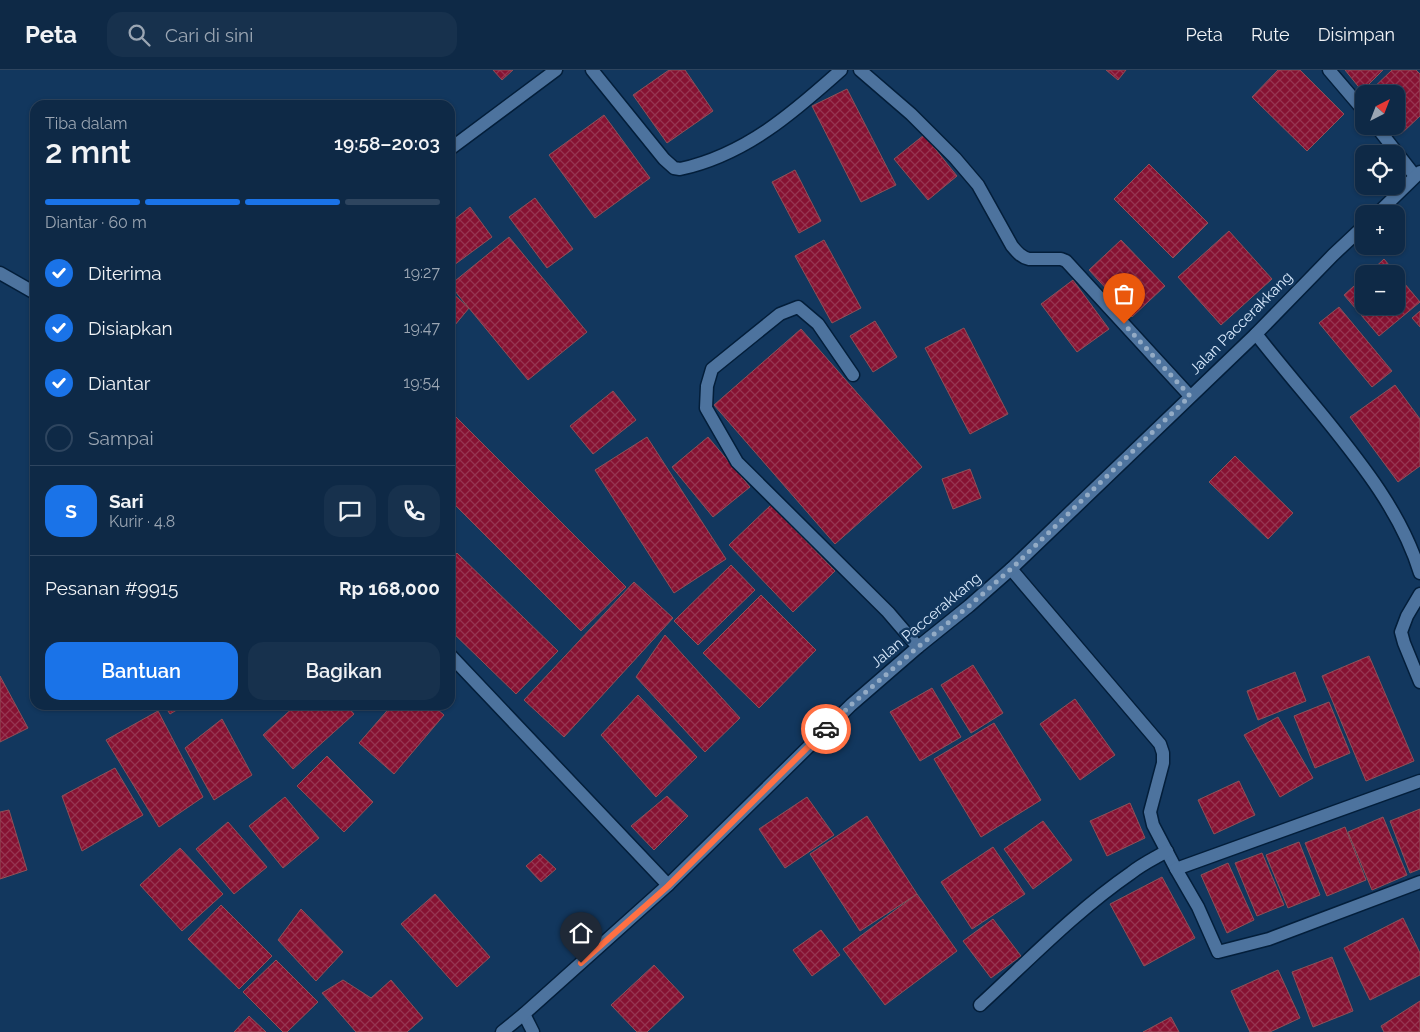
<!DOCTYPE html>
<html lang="id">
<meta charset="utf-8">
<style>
body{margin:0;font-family:Raleway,sans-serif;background:#17314d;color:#f1f3f6;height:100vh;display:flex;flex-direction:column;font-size:19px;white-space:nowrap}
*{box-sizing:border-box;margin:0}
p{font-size:16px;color:#9ba6b3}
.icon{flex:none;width:28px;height:28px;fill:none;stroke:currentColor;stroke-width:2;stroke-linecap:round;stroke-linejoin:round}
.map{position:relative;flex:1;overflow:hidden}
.sheet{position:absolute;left:30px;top:30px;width:425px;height:610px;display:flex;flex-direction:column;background:#0e2946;border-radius:15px;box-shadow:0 1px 4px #0004,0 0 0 1px #2e455f}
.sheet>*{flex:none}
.needle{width:32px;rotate:42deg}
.controls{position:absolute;left:1355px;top:15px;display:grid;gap:10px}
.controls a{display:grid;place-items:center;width:50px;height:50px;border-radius:10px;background:#0e2946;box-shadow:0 1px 4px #0004,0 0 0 1px #2e455f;font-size:25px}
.pin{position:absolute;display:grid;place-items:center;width:42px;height:42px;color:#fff;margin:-51px -21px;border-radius:50% 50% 50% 0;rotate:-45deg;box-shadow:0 0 5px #0007}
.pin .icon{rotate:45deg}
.courier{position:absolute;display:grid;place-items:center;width:50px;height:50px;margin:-25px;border:4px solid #ff7043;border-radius:50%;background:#fff;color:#222;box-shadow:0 1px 6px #0007}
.summary em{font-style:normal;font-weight:600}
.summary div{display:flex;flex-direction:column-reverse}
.summary{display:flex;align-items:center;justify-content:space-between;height:85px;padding:0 15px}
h1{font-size:32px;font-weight:600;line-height:38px}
.bar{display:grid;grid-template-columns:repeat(4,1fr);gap:8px 5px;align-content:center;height:60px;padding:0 15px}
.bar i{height:6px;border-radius:4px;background:#2e455f}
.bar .active{background:#1a73e8}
.bar p{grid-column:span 4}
.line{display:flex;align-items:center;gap:12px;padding:0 15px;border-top:1px solid #2e455f}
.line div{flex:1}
.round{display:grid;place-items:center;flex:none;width:52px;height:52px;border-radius:15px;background:#17314d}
ol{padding:0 15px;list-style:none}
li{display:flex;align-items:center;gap:15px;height:55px}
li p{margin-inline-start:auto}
li .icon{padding:5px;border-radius:50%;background:#1a73e8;color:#fff;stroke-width:4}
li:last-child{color:#9ba6b3}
li i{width:28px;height:28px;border:2px solid #2e455f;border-radius:50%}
.primary-button{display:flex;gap:10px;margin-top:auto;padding:10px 15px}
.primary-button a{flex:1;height:58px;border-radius:15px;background:#1a73e8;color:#fff;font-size:20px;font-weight:600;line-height:58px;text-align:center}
.primary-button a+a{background:#17314d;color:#f1f3f6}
header{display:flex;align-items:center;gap:30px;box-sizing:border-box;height:70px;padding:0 25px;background:#0e2946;border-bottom:1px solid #2e455f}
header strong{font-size:24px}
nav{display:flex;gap:28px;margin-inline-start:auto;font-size:18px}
.search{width:350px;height:45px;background:#17314d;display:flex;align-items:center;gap:12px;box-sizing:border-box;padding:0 18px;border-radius:15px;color:#9ba6b3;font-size:19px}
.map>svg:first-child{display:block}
.building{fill:url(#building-cross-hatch);stroke:#8d5158}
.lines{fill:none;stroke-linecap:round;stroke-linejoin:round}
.lane-casing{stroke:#031e3a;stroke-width:15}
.street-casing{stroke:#031e3a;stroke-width:15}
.secondary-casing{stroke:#031e3a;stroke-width:15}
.lane{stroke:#4d739e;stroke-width:12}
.street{stroke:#4d739e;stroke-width:12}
.secondary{stroke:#4d739e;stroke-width:12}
.done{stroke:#93abc5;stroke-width:5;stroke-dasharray:0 9}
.route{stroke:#ff7043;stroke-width:6}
.labels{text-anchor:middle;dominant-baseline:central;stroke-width:5;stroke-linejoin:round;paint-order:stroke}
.street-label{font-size:15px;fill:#d9eafd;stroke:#12375e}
</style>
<header>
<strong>Peta</strong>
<div class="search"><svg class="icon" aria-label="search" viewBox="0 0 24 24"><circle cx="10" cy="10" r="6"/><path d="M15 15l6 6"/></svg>Cari di sini</div>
<nav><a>Peta</a><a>Rute</a><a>Disimpan</a></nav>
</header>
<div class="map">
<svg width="1420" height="962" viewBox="0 0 1420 962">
<defs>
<pattern id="building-cross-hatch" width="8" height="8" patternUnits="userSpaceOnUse" patternTransform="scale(1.25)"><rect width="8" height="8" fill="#861232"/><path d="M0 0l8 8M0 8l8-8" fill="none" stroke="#963551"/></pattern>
</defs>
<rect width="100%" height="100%" fill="#12375e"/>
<!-- building -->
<g class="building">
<path d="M 493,0 L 513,0 L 502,10 Z"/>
<path d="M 669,0 L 685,0 L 713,41 L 667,73 L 633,25 Z"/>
<path d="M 1106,0 L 1126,0 L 1118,10 Z"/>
<path d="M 1278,0 L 1300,0 L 1344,44 L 1307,81 L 1252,27 Z"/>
<path d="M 1345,0 L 1383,0 L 1362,21 Z"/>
<path d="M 1392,0 L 1416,0 L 1420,4 L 1420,46 L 1401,64 L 1394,56 L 1396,56 L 1396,24 L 1367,24 Z"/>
<path d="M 847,19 L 896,115 L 861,132 L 812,36 Z"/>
<path d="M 604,45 L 650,108 L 595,148 L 549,85 Z"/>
<path d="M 924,65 L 957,106 L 928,130 L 894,89 Z"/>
<path d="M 1149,94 L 1208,153 L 1173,188 L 1114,129 Z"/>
<path d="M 795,100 L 821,151 L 799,163 L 772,112 Z"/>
<path d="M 535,128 L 573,179 L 547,198 L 509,147 Z"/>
<path d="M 470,137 L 492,167 L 450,198 L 450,153 Z"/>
<path d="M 1229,161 L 1272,209 L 1221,255 L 1178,207 Z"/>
<path d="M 509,167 L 587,262 L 528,310 L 450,215 Z"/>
<path d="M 824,170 L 861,238 L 832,253 L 795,186 Z"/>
<path d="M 1121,170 L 1165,216 L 1132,247 L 1089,200 Z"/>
<path d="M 1384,189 L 1420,232 L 1379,266 L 1344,225 L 1364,207 L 1364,236 L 1396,236 L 1396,204 L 1368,204 Z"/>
<path d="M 1073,210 L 1109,259 L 1077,282 L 1041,234 Z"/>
<path d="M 450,221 L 469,238 L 450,261 Z"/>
<path d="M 1339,237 L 1392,301 L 1372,317 L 1319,253 Z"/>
<path d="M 1420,241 L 1420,257 L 1412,248 Z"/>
<path d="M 875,251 L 897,287 L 873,302 L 850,266 Z"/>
<path d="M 964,258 L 1008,344 L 970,364 L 925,278 Z"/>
<path d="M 801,259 L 922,397 L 835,474 L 714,335 Z"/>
<path d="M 1395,315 L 1420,349 L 1420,396 L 1398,412 L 1350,347 Z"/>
<path d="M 613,321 L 636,350 L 593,384 L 570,356 Z"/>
<path d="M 450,341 L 626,517 L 581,561 L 450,430 Z"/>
<path d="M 647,367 L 726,489 L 674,523 L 595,400 Z"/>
<path d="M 708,367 L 750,417 L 713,447 L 672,397 Z"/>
<path d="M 1235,386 L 1293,443 L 1268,469 L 1209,412 Z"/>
<path d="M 970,399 L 981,428 L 953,439 L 942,409 Z"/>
<path d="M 771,435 L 835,501 L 793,542 L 729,475 Z"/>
<path d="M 457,483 L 558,581 L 516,624 L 450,560 L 450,490 Z"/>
<path d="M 731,495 L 755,520 L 698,575 L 674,551 Z"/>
<path d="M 634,512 L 673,548 L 564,667 L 524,630 Z"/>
<path d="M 761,525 L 816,580 L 759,638 L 703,583 Z"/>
<path d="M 665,565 L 740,648 L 705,682 L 636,607 Z"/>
<path d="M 1369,586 L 1414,691 L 1366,711 L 1322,606 Z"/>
<path d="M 973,595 L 1003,643 L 971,663 L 941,615 Z"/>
<path d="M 1295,602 L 1306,631 L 1258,650 L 1247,621 Z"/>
<path d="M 0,606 L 28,658 L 0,672 Z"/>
<path d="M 932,618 L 961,667 L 920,691 L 890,642 Z"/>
<path d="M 638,625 L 697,687 L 656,727 L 601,665 Z"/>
<path d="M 1075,629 L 1115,685 L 1080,710 L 1040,654 Z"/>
<path d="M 1329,632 L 1350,683 L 1315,698 L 1294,646 Z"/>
<path d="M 164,635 L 185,635 L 170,644 Z"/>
<path d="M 296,635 L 346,635 L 354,644 L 293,699 L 263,665 Z"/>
<path d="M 392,635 L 432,635 L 444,645 L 394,704 L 359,673 Z"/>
<path d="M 158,641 L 203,727 L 159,757 L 106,670 Z"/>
<path d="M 1278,647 L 1313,708 L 1280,727 L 1244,665 Z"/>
<path d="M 222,649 L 252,705 L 214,730 L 185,678 Z"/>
<path d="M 994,653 L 1041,730 L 981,767 L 934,689 Z"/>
<path d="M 327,686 L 373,732 L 344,762 L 297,716 Z"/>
<path d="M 115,698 L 143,745 L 82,781 L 62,726 Z"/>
<path d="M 1239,711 L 1255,745 L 1214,764 L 1198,730 Z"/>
<path d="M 667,726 L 688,746 L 654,780 L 631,756 Z"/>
<path d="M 285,727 L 319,768 L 283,798 L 249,756 Z"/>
<path d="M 807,727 L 834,765 L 785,798 L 759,759 Z"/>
<path d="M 1130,733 L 1145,768 L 1107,786 L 1090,751 Z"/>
<path d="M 1420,739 L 1420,799 L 1410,803 L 1390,751 Z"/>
<path d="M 9,740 L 27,800 L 0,809 L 0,742 Z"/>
<path d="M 867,746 L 917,824 L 860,861 L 810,784 Z"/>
<path d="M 1383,747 L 1407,805 L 1372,820 L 1348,762 Z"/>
<path d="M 1043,751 L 1072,790 L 1033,819 L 1004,779 Z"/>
<path d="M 228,752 L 267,797 L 234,824 L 196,779 Z"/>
<path d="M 1345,757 L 1366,810 L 1327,826 L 1305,773 Z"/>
<path d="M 1299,772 L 1320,825 L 1288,838 L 1266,785 Z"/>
<path d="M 993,777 L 1025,824 L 972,859 L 941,812 Z"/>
<path d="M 180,778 L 223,824 L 182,861 L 140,815 Z"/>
<path d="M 1262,783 L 1284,835 L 1257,846 L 1235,793 Z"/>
<path d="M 540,784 L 556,799 L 541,812 L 526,796 Z"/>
<path d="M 1228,793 L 1254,850 L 1227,863 L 1201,805 Z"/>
<path d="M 1162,807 L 1195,868 L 1144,896 L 1110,834 Z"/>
<path d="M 435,824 L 490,887 L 457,917 L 401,854 Z"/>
<path d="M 917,824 L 957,881 L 885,935 L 843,879 Z"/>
<path d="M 221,835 L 272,886 L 239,919 L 188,869 Z"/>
<path d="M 301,839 L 343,882 L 316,911 L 278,870 Z"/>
<path d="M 1403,848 L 1420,883 L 1420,905 L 1370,930 L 1344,878 Z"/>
<path d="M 993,849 L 1021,886 L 991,908 L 963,871 Z"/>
<path d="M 821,860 L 840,885 L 812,906 L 793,880 Z"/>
<path d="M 1332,887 L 1353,941 L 1313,957 L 1292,902 Z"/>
<path d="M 276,890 L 318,932 L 287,962 L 283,962 L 243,922 Z"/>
<path d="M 654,895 L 684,927 L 647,962 L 637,962 L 611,935 Z"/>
<path d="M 1278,900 L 1300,948 L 1270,962 L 1250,962 L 1231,921 Z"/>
<path d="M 343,910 L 371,928 L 391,910 L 423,948 L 407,962 L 356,962 L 322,923 Z"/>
<path d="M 1420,931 L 1420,962 L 1384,962 L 1381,956 Z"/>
<path d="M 249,946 L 266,962 L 234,962 Z"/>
<path d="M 1171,947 L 1179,962 L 1143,962 Z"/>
</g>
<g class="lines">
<defs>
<path id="lane" d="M 853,305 L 818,254 L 798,237 L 780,244 L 712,299 L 707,316 L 706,338 L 737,392 L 888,542 L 918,577"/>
<g id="street">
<path d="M 592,0 L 664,89 L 674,98 L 680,99 C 745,85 793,43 841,0"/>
<path d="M 860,0 L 911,44 L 955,88 L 978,115 L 1012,176 C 1017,182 1021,187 1029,189 L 1061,189 L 1066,191 L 1190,326"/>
<path d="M 1329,0 L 1364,41"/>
<path d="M 1376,56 L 1415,106"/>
<path d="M 450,79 L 556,0"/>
<path d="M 0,203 L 35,223"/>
<path d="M 1256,264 C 1278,292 1301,319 1324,347 C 1362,394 1402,444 1420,503"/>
<path d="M 1011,499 L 1160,674 L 1163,683 L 1163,693 L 1150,742 L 1153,755 L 1176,799 L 1198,837 L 1218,882 L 1269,869 L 1420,812"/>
<path d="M 1420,524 L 1407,546 L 1401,562 L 1404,573 L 1420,612"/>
<path d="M 450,585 L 668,815"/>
<path d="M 1176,799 L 1420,711"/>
<path d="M 980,935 C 1029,890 1076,841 1131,803 C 1142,794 1155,788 1167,781"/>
<path d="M 524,944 L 533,962"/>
</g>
<g id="secondary">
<path d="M 1377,144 L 1420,102"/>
<path d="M 502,962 L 524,944 L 668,815 L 851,635 L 918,577 L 969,536 L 1011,499 L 1256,264 L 1333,185 L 1364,156"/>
</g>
</defs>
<!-- lane casing -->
<use href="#lane" class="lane-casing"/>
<!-- street casing -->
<use href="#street" class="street-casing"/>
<!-- secondary casing -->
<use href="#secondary" class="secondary-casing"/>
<!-- lane -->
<use href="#lane" class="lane"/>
<!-- street -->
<use href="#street" class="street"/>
<!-- secondary -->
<use href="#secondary" class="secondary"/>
</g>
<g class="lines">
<!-- done -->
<path class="done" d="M 826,659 L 851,635 L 918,577 L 969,536 L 1011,499 L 1190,326 L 1124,254"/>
<!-- route -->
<path class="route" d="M 581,893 L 668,816 L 826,659"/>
</g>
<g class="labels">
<!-- street labels -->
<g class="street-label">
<text transform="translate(1241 253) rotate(-45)">Jalan Paccerakkang</text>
<text transform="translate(926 550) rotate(-40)">Jalan Paccerakkang</text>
</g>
</g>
</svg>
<div class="controls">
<a><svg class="needle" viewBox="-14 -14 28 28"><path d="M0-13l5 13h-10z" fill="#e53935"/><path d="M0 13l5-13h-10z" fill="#9ba6b3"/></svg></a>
<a><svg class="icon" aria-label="locate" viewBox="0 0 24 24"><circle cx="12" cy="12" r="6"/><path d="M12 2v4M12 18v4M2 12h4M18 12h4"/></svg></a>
<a>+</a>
<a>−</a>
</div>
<div class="pin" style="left:1124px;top:254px;background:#ea580c"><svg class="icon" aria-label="bag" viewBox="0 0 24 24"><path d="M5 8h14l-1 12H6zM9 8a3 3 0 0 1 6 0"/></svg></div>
<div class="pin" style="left:581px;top:893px;background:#1f2937"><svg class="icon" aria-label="home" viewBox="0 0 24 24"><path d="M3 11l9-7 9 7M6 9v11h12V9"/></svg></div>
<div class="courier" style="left:826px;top:659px"><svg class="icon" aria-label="car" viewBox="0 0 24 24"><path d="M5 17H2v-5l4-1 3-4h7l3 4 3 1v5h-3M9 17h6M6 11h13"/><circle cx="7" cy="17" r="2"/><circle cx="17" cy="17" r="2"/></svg></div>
<section class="sheet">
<div class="summary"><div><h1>2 mnt</h1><p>Tiba dalam</p></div><em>19:58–20:03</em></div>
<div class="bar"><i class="active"></i><i class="active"></i><i class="active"></i><i></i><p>Diantar · 60 m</p></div>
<ol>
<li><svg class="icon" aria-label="check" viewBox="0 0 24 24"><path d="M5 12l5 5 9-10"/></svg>Diterima<p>19:27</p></li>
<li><svg class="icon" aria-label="check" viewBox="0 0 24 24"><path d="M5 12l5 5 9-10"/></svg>Disiapkan<p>19:47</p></li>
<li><svg class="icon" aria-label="check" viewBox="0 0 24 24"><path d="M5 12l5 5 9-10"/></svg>Diantar<p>19:54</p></li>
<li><i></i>Sampai</li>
</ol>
<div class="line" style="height:90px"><b class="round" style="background:#1a73e8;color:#fff">S</b><div><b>Sari</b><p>Kurir · 4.8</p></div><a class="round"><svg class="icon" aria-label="chat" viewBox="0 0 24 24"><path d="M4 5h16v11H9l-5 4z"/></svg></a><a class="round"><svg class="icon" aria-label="phone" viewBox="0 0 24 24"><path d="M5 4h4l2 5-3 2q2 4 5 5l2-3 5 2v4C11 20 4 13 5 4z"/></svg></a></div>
<div class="line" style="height:65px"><div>Pesanan #9915</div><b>Rp 168,000</b></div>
<div class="primary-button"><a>Bantuan</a><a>Bagikan</a></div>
</section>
</div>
